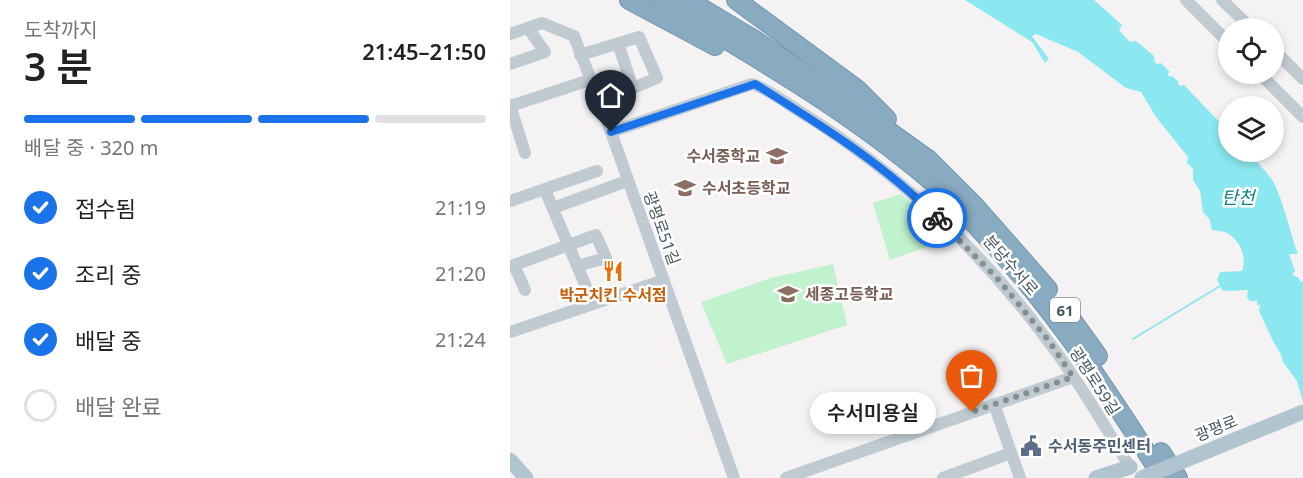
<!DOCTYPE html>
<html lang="ko">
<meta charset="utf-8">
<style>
body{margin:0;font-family:"Noto Sans","Noto Sans KR",sans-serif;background:#f2f2f2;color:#222;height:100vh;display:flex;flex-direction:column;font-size:22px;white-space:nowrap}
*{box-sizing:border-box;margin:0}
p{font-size:20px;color:#767676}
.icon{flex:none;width:33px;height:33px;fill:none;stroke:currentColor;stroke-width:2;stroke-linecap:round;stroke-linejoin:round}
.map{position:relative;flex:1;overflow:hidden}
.panel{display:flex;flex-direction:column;background:#fff;width:510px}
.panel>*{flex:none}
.controls{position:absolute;left:708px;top:18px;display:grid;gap:12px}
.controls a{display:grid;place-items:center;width:66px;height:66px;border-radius:50%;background:#fff;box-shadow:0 3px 9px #0003;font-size:30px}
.pin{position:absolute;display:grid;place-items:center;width:51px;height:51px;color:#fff;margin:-62px -26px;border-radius:50% 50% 50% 0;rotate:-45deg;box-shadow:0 0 6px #0007}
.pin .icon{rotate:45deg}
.courier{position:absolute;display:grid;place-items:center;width:60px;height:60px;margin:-30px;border:4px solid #1a73e8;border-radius:50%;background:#fff;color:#222;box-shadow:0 2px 8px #0007}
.bubble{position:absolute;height:42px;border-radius:21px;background:#fff;box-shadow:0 3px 9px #0003;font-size:20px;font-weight:600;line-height:42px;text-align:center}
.overview em{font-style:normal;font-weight:600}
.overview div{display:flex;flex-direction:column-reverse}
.overview{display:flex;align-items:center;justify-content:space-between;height:102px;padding:0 24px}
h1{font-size:39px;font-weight:600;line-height:45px}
.bar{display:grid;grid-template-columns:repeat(4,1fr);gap:9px 6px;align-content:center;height:72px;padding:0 24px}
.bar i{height:8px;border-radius:4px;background:#e0e0e0}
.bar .selected{background:#1a73e8}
.bar p{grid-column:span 4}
ol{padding:0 24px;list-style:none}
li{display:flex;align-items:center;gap:18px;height:66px}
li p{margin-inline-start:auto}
li .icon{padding:6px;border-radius:50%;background:#1a73e8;color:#fff;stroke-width:4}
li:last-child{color:#767676}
li i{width:33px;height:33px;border:3px solid #e0e0e0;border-radius:50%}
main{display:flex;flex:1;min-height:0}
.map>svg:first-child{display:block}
.green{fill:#c0f2cd}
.water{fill:#8ce8f0}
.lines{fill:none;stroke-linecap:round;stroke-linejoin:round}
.stream{stroke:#8ce8f0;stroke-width:2}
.highway-casing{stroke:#7396ad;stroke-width:20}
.minor{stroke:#bfcbd1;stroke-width:12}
.major{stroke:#b1c5d1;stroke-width:15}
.highway{stroke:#88abc1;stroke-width:18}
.major-bridge{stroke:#b1c5d1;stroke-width:15}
.done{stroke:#848e93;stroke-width:6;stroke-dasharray:0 10.8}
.route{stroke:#1a73e8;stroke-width:8}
.labels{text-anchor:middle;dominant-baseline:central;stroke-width:5;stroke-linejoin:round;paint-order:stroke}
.shield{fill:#fff;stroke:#7f8a90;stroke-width:1.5}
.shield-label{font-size:15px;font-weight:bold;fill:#485860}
.education-label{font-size:16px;font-weight:bold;fill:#785e54;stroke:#fff;text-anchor:start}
.street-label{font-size:16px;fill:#485860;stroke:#fff}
.food-label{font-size:16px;font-weight:bold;fill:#c56008;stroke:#fff}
.service-label{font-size:16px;font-weight:bold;fill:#4e5e75;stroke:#fff;text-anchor:start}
.water-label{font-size:18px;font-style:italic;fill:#0a818b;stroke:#fff}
</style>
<main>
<section class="panel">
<div class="overview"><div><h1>3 분</h1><p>도착까지</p></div><em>21:45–21:50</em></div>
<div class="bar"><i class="selected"></i><i class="selected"></i><i class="selected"></i><i></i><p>배달 중 · 320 m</p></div>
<ol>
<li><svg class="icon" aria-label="check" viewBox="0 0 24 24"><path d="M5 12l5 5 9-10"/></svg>접수됨<p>21:19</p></li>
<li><svg class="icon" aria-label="check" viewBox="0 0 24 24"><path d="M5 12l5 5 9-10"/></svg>조리 중<p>21:20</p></li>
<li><svg class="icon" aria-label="check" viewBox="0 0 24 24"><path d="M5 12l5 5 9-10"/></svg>배달 중<p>21:24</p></li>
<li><i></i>배달 완료</li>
</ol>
</section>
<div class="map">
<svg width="793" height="478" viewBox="0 0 793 478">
<rect width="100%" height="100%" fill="#f4f2f2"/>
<!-- green -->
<g class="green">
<path d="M 391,194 L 440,239 L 380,260 L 363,203 Z"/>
<path d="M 323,264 L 337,325 L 217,364 L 191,302 L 261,278 Z"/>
</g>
<!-- water -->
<path class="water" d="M 455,0 L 584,0 L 612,25 L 609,30 L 620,42 L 626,41 L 644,56 L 645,62 L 647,64 L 651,63 L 659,71 L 658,76 L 662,76 L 668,81 L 669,86 L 674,85 L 718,131 L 718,152 L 738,152 C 746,161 756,171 763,181 C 775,204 779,231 788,254 L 779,254 L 785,271 L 782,275 L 789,278 L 791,282 L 793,281 L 793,402 L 787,381 L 773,362 L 771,355 L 763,341 L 749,311 L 750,305 L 747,305 L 747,301 L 740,301 L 737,297 L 738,290 L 713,291 L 707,280 L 710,272 L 732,271 C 737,258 731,241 717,233 C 713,231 706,231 702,230 L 700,220 L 693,212 L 690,191 L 683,180 L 683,169 L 677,163 L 678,157 L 646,117 L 631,92 L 616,88 L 568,52 L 526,34 L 522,36 L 539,59 L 535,63 L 522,42 Z"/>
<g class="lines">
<!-- stream -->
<path class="stream" d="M 623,339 L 710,286"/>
<defs>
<g id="highway">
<path d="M 119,0 L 205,46"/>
<path d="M 150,0 C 249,59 350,117 436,194 C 448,205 459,218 470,230 C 542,305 598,391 653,478"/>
<path d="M 178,0 L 245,40 L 338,102 L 419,160 L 465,206 L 538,289"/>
<path d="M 226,0 L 347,89 L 377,119"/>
<path d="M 555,310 L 588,356"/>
<path d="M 651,452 L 668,478"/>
</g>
</defs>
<!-- highway casing -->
<use href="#highway" class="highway-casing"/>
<!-- minor -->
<g class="minor">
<path d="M 676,0 L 718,42"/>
<path d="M 712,0 L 741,28"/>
<path d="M 0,34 L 32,23 L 64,36 L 101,132"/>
<path d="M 764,50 L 793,79"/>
<path d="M 70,55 L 129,37 L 147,78 L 123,88 L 108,44"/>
<path d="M 0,64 L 35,52 L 18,28"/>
<path d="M 750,74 L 793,117"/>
<path d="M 0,105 L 15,153"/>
<path d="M 0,106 L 80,80"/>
<path d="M 35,190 L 83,303"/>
<path d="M 0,201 L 87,171"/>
<path d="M 43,208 L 117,181"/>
<path d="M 15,290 L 4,265 L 86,235 L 96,258 L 67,266"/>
<path d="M 0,332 L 154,280"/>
<path d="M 484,404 L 510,478"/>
<path d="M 224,478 L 101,132 L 242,84 C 256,87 286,110 300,118 C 392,176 474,254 538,341 C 568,380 594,425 620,467"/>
<path d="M 276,478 L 563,377"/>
<path d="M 433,478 L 501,453"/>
</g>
<!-- major -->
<g class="major">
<path d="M 0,460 L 16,478"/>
<path d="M 586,478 L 620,467"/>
</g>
<!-- highway -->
<use href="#highway" class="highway"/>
<!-- major-bridge -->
<path class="major-bridge" d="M 632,478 L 793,412"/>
</g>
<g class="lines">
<!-- done -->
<path class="done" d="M 427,218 L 487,278 L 539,341 L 563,377 L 462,412"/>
<!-- route -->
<path class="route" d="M 101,132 L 245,84 C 309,124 374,164 427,218"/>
</g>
<!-- icons -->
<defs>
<symbol id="school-bare" viewBox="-9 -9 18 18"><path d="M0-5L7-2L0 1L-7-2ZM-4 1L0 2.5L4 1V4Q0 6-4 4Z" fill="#8d6e63" stroke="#fff" stroke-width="2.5" paint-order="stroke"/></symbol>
<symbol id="restaurant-bare" viewBox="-9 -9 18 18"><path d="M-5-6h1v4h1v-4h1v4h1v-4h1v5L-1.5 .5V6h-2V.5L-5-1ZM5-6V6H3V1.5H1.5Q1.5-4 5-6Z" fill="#e8710a" stroke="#fff" stroke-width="2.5" paint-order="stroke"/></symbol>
<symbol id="civic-bare" viewBox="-9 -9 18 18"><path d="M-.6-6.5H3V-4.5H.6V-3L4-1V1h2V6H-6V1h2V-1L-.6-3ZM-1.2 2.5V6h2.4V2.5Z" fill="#5c6f8a" stroke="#fff" stroke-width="2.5" paint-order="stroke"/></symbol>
</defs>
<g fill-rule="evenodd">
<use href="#school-bare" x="252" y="141" width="30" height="30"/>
<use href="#school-bare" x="160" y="173" width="30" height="30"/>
<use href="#restaurant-bare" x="88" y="256" width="30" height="30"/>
<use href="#school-bare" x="263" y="279" width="30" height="30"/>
<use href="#civic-bare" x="506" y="431" width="30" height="30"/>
</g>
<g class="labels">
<!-- shield labels -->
<rect class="shield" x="540" y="298" width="30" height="24" rx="4.5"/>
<g class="shield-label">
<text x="555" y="310">61</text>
</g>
<!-- education labels -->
<g class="education-label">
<text x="250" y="156" text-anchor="end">수서중학교</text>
<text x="192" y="188">수서초등학교</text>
<text x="295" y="294">세종고등학교</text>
</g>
<!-- street labels -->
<g class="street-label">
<text transform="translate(152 228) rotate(70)">광평로51길</text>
<text transform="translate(501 265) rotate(49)">분당수서로</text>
<text transform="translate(585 381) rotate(57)">광평로59길</text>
<text transform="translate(706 428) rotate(-22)">광평로</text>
</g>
<!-- food labels -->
<g class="food-label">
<text x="103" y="295">박군치킨 수서점</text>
</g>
<!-- service labels -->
<g class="service-label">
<text x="538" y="446">수서동주민센터</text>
</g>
<!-- water labels -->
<g class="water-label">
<text x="728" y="197">탄천</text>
</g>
</g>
</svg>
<div class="controls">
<a><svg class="icon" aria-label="locate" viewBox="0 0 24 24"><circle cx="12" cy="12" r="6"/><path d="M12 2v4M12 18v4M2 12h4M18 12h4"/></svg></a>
<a><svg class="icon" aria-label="layers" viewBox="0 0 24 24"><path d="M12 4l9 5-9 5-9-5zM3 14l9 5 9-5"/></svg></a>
</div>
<div class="pin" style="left:462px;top:412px;background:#ea580c"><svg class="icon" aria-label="bag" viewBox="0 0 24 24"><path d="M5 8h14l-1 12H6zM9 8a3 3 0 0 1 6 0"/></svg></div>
<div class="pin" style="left:101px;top:132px;background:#1f2937"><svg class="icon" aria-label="home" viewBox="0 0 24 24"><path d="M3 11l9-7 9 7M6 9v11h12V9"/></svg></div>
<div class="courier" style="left:427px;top:218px"><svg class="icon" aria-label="bike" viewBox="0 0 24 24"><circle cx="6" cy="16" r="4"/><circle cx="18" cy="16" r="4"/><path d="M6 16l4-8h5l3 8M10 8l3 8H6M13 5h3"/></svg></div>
<div class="bubble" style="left:300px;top:392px;width:126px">수서미용실</div>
</div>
</main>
